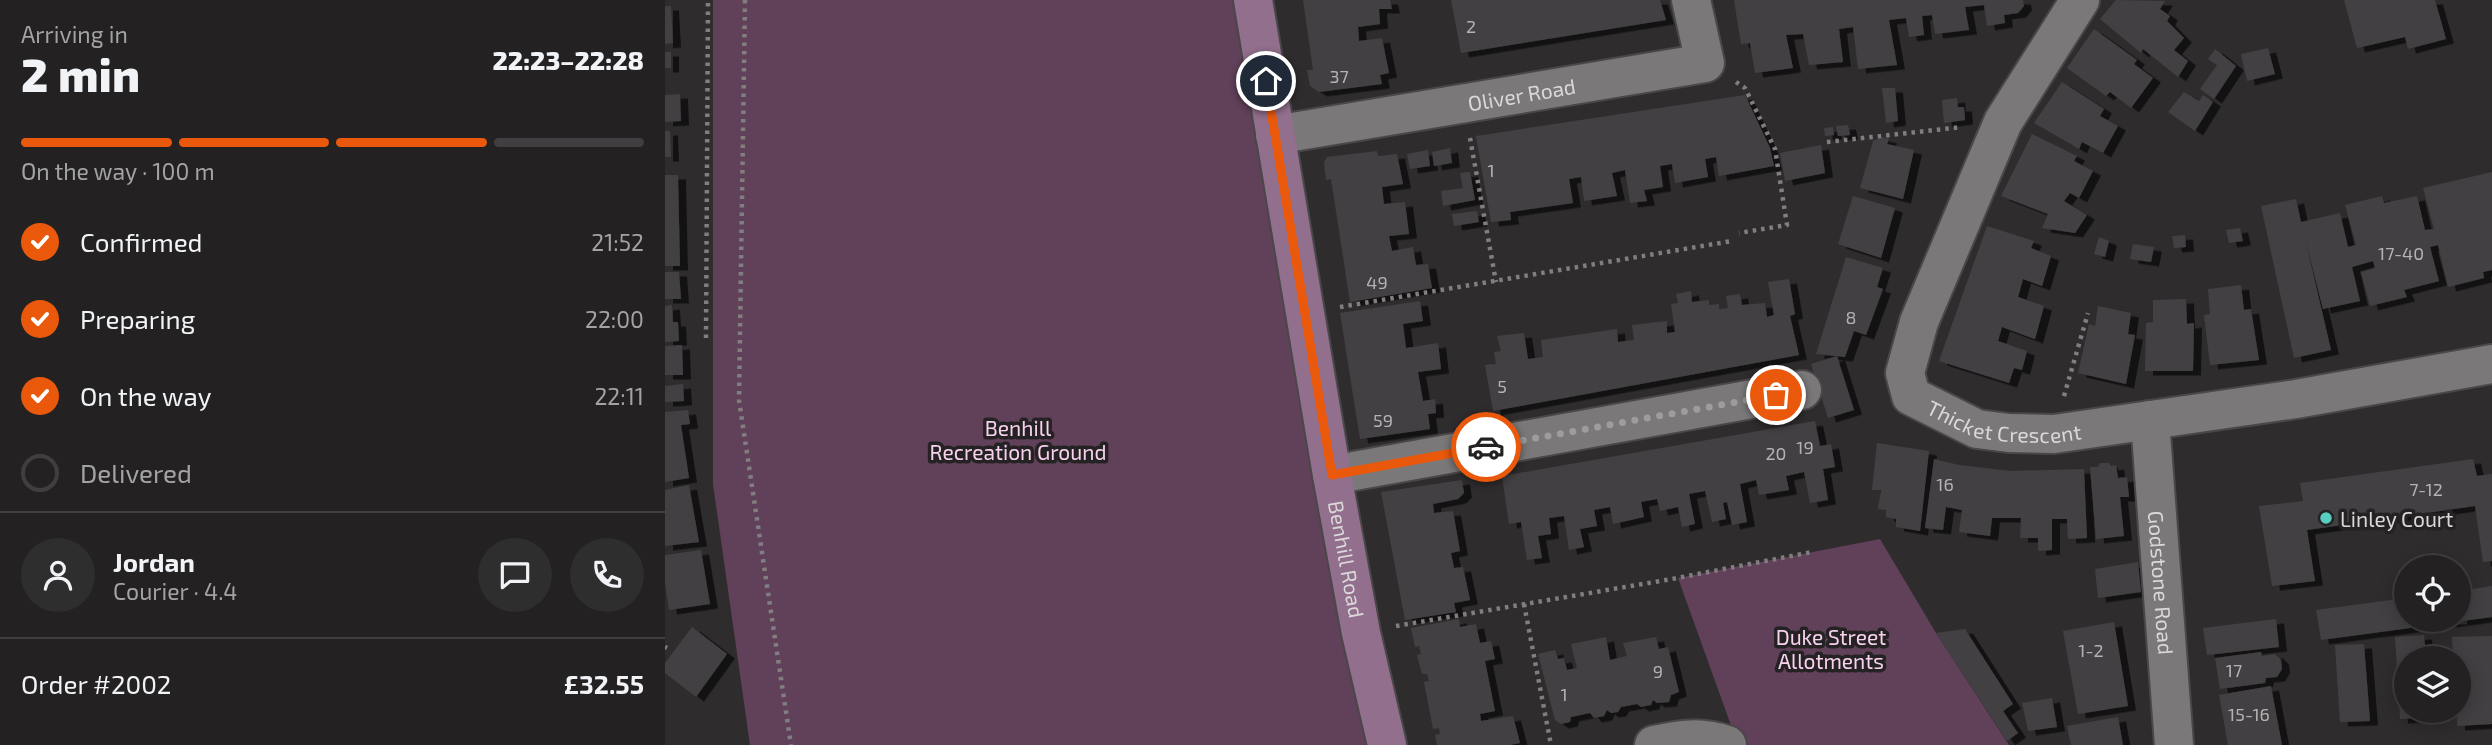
<!DOCTYPE html>
<meta charset="utf-8">
<style>
body{margin:0;font-family:"Exo 2",sans-serif;background:#2f2e2f;color:#f1f3f6;height:100vh;display:flex;flex-direction:column;font-size:26px;white-space:nowrap}
*{box-sizing:border-box;margin:0}
p{font-size:23px;color:#a3a3a5}
.icon{flex:none;width:38px;height:38px;fill:none;stroke:currentColor;stroke-width:2;stroke-linecap:round;stroke-linejoin:round}
.map{position:relative;flex:1;overflow:hidden}
.drawer{display:flex;flex-direction:column;background:#232122;width:665px}
.drawer>*{flex:none}
.fabs{position:absolute;left:1729px;top:555px;display:grid;gap:14px}
.fabs a{display:grid;place-items:center;width:77px;height:77px;border-radius:50%;background:#232122;box-shadow:0 4px 18px #0003,0 0 0 2px #403e40;font-size:35px}
.pin{position:absolute;display:grid;place-items:center;width:60px;height:60px;color:#fff;margin:-30px;border:4px solid #fff;border-radius:50%;box-shadow:0 2px 7px #0007}
.courier{position:absolute;display:grid;place-items:center;width:70px;height:70px;margin:-35px;border:5px solid #ea580c;border-radius:50%;background:#fff;color:#222;box-shadow:0 2px 9px #0007}
.summary em{font-style:normal;font-weight:800}
.summary div{display:flex;flex-direction:column-reverse}
.summary{display:flex;align-items:center;justify-content:space-between;height:119px;padding:0 21px}
h1{font-size:46px;font-weight:800;line-height:52px}
.bar{display:grid;grid-template-columns:repeat(4,1fr);gap:10px 7px;align-content:center;height:84px;padding:0 21px}
.bar i{height:9px;border-radius:5px;background:#403e40}
.bar .active{background:#ea580c}
.bar p{grid-column:span 4}
.line{display:flex;align-items:center;gap:18px;padding:0 21px;border-top:2px solid #403e40}
.line div{flex:1}
.round{display:grid;place-items:center;flex:none;width:74px;height:74px;border-radius:37px;background:#2f2e2f}
ol{padding:0 21px;list-style:none}
li{display:flex;align-items:center;gap:21px;height:77px}
li p{margin-inline-start:auto}
li .icon{padding:7px;border-radius:50%;background:#ea580c;color:#fff;stroke-width:4}
li:last-child{color:#a3a3a5}
li i{width:38px;height:38px;border:4px solid #403e40;border-radius:50%}
main{display:flex;flex:1;min-height:0}
.map>svg:first-child{display:block}
.green{fill:#61405a}
.building{fill:#434042;filter:url(#shadow)}
.lines{fill:none;stroke-linecap:round;stroke-linejoin:round}
.street-casing{stroke:#4a4749;stroke-width:42}
.secondary-casing{stroke:#4a4749;stroke-width:42}
.path{stroke:#807e7f;stroke-width:4.5;stroke-dasharray:3.5 5;stroke-linecap:butt}
.street{stroke:#7b787a;stroke-width:38}
.secondary{stroke:#926f8c;stroke-width:38}
.done{stroke:#9e9c9d;stroke-width:7;stroke-dasharray:0 12.6}
.route{stroke:#ea580c;stroke-width:9}
.poi-dot{fill:#58cec0;stroke:#252224;stroke-width:2.5}
.labels{text-anchor:middle;dominant-baseline:central;stroke-width:7;stroke-linejoin:round;paint-order:stroke}
.number-label{font-size:18px;fill:#b4b2b3}
.street-label{font-size:21px;fill:#dad8d9;stroke:#252224}
.park-label{font-size:21px;fill:#f7d1ee;stroke:#252224}
.poi-label{font-size:21px;fill:#dad8d9;stroke:#252224;text-anchor:start}
</style>
<main>
<section class="drawer">
<div class="summary"><div><h1>2 min</h1><p>Arriving in</p></div><em>22:23–22:28</em></div>
<div class="bar"><i class="active"></i><i class="active"></i><i class="active"></i><i></i><p>On the way · 100 m</p></div>
<ol>
<li><svg class="icon" aria-label="check" viewBox="0 0 24 24"><path d="M5 12l5 5 9-10"/></svg>Confirmed<p>21:52</p></li>
<li><svg class="icon" aria-label="check" viewBox="0 0 24 24"><path d="M5 12l5 5 9-10"/></svg>Preparing<p>22:00</p></li>
<li><svg class="icon" aria-label="check" viewBox="0 0 24 24"><path d="M5 12l5 5 9-10"/></svg>On the way<p>22:11</p></li>
<li><i></i>Delivered</li>
</ol>
<div class="line" style="height:126px"><a class="round"><svg class="icon" aria-label="person" viewBox="0 0 24 24"><circle cx="12" cy="8" r="4"/><path d="M4 21q1-7 8-7t8 7"/></svg></a><div><b>Jordan</b><p>Courier · 4.4</p></div><a class="round"><svg class="icon" aria-label="chat" viewBox="0 0 24 24"><path d="M4 5h16v11H9l-5 4z"/></svg></a><a class="round"><svg class="icon" aria-label="phone" viewBox="0 0 24 24"><path d="M5 4h4l2 5-3 2q2 4 5 5l2-3 5 2v4C11 20 4 13 5 4z"/></svg></a></div>
<div class="line" style="height:91px"><div>Order #2002</div><b>£32.55</b></div>
</section>
<div class="map">
<svg width="1827" height="745" viewBox="0 0 1827 745">
<defs>
<filter id="shadow"><feDropShadow dx="8" dy="4.5" stdDeviation="0" flood-color="#0009"/></filter>
</defs>
<rect width="100%" height="100%" fill="#2f2c2e"/>
<!-- green -->
<g class="green">
<path d="M 48,0 L 588,0 L 722,745 L 85,745 L 48,484 Z"/>
<path d="M 1215,539 L 1271,633 L 1344,745 L 1073,745 L 1013,578 Z"/>
</g>
<!-- building -->
<g class="building">
<path d="M 638,0 L 725,0 L 727,9 L 714,9 L 715,24 L 693,27 L 694,41 L 717,38 L 724,73 L 715,75 L 717,84 L 654,92 L 645,86 L 642,70 L 648,70 Z"/>
<path d="M 786,0 L 995,0 L 1001,20 L 796,53 Z"/>
<path d="M 1069,0 L 1358,0 L 1359,6 L 1353,13 L 1339,15 L 1340,23 L 1322,26 L 1319,5 L 1300,7 L 1304,30 L 1270,34 L 1267,15 L 1257,16 L 1259,35 L 1244,37 L 1241,18 L 1224,20 L 1232,65 L 1193,69 L 1188,27 L 1174,29 L 1178,62 L 1144,65 L 1138,34 L 1121,35 L 1128,68 L 1090,73 L 1085,43 L 1076,44 Z"/>
<path d="M 1451,0 L 1500,1 L 1495,9 L 1505,16 L 1502,21 L 1519,38 L 1509,50 L 1523,61 L 1513,77 L 1478,49 L 1476,53 L 1435,19 Z"/>
<path d="M 1679,0 L 1770,0 L 1781,39 L 1743,49 L 1740,37 L 1692,48 Z"/>
<path d="M 0,6 L 6,6 L 8,43 L 0,44 Z"/>
<path d="M 1429,29 L 1472,60 L 1469,64 L 1488,78 L 1466,108 L 1445,92 L 1441,96 L 1402,68 Z"/>
<path d="M 1603,48 L 1610,74 L 1582,81 L 1576,54 Z"/>
<path d="M 1550,49 L 1571,66 L 1549,99 L 1535,89 L 1552,65 L 1543,59 Z"/>
<rect x="0" y="52" width="6" height="16"/>
<path d="M 1397,82 L 1439,109 L 1435,116 L 1453,126 L 1438,153 L 1417,142 L 1414,149 L 1369,123 Z"/>
<path d="M 1217,88 L 1230,88 L 1233,121 L 1221,123 Z"/>
<path d="M 1519,92 L 1534,101 L 1538,95 L 1548,102 L 1530,131 L 1503,112 Z"/>
<path d="M 15,94 L 16,121 L 0,122 L 0,95 Z"/>
<path d="M 1080,95 L 1105,148 L 1109,166 L 1054,176 L 1051,157 L 1040,159 L 1043,177 L 1010,183 L 1007,164 L 995,166 L 998,187 L 979,190 L 982,201 L 965,203 L 960,170 L 947,173 L 952,196 L 919,201 L 916,177 L 904,179 L 908,203 L 845,212 L 846,220 L 826,222 L 811,136 Z"/>
<path d="M 1292,98 L 1293,107 L 1299,107 L 1300,120 L 1279,123 L 1277,100 Z"/>
<path d="M 1183,125 L 1185,135 L 1173,136 L 1171,126 Z"/>
<path d="M 1168,127 L 1169,135 L 1160,136 L 1159,128 Z"/>
<path d="M 0,131 L 5,131 L 6,157 L 0,157 Z"/>
<path d="M 1367,134 L 1412,156 L 1409,161 L 1428,171 L 1414,198 L 1405,193 L 1399,201 L 1422,215 L 1410,233 L 1377,228 L 1383,214 L 1336,196 Z"/>
<path d="M 1216,137 L 1224,139 L 1222,144 L 1249,150 L 1238,199 L 1195,188 L 1208,141 Z"/>
<path d="M 1156,145 L 1160,173 L 1120,181 L 1115,153 Z"/>
<path d="M 785,148 L 787,163 L 769,166 L 767,152 Z"/>
<path d="M 763,150 L 765,166 L 745,169 L 742,154 Z"/>
<path d="M 712,151 L 713,156 L 732,154 L 738,184 L 717,187 L 719,204 L 740,202 L 744,234 L 724,236 L 727,251 L 748,247 L 751,265 L 763,264 L 767,288 L 685,302 L 666,179 L 661,180 L 659,162 L 662,157 Z"/>
<path d="M 805,172 L 810,200 L 778,206 L 776,191 L 798,188 L 795,173 Z"/>
<path d="M 1827,172 L 1827,270 L 1818,272 L 1819,278 L 1783,287 L 1773,245 L 1765,247 L 1774,281 L 1739,290 L 1742,297 L 1705,306 L 1696,272 L 1710,268 L 1708,261 L 1687,267 L 1695,301 L 1658,309 L 1640,238 L 1666,350 L 1629,358 L 1596,206 L 1631,199 L 1636,222 L 1675,213 L 1683,247 L 1691,245 L 1680,205 L 1717,196 L 1719,203 L 1752,196 L 1760,230 L 1769,229 L 1758,188 Z"/>
<path d="M 0,175 L 13,175 L 15,266 L 0,266 Z"/>
<path d="M 1188,196 L 1230,208 L 1216,258 L 1173,244 Z"/>
<path d="M 812,211 L 814,222 L 789,226 L 787,214 Z"/>
<path d="M 1322,226 L 1369,241 L 1366,248 L 1386,256 L 1377,286 L 1358,279 L 1353,297 L 1379,306 L 1370,339 L 1337,327 L 1333,341 L 1362,351 L 1357,370 L 1349,368 L 1344,383 L 1274,361 Z"/>
<path d="M 1575,228 L 1578,241 L 1564,243 L 1561,230 Z"/>
<path d="M 1520,235 L 1521,247 L 1509,248 L 1507,236 Z"/>
<path d="M 1434,237 L 1444,241 L 1440,257 L 1429,254 Z"/>
<path d="M 1468,244 L 1489,247 L 1486,262 L 1465,259 Z"/>
<path d="M 1181,257 L 1218,268 L 1212,287 L 1218,289 L 1201,335 L 1189,331 L 1180,357 L 1151,354 Z"/>
<path d="M 0,272 L 14,272 L 16,299 L 0,299 Z"/>
<path d="M 1124,279 L 1130,314 L 1125,316 L 1134,355 L 828,411 L 820,365 L 831,364 L 829,352 L 836,351 L 832,336 L 859,333 L 863,359 L 878,357 L 876,340 L 952,329 L 953,342 L 969,340 L 967,325 L 1002,321 L 1002,333 L 1010,332 L 1006,304 L 1013,303 L 1011,294 L 1026,291 L 1027,302 L 1044,300 L 1044,305 L 1054,304 L 1054,309 L 1063,308 L 1061,296 L 1075,294 L 1077,305 L 1100,303 L 1102,317 L 1109,315 L 1103,282 Z"/>
<path d="M 1576,285 L 1579,310 L 1586,309 L 1594,360 L 1545,365 L 1539,315 L 1545,314 L 1543,289 Z"/>
<path d="M 1521,299 L 1522,324 L 1529,323 L 1528,371 L 1480,371 L 1481,323 L 1488,322 L 1488,300 Z"/>
<path d="M 755,301 L 758,321 L 738,324 L 741,348 L 773,343 L 776,369 L 753,372 L 758,401 L 770,399 L 771,413 L 763,414 L 765,429 L 695,439 L 675,313 Z"/>
<path d="M 7,305 L 8,322 L 13,322 L 14,341 L 0,342 L 0,306 Z"/>
<path d="M 1433,306 L 1466,313 L 1463,334 L 1470,335 L 1461,384 L 1413,373 L 1424,324 L 1430,326 Z"/>
<path d="M 17,345 L 18,375 L 0,375 L 0,346 Z"/>
<path d="M 1172,356 L 1189,410 L 1163,418 L 1146,364 Z"/>
<path d="M 18,384 L 19,401 L 0,402 L 0,386 Z"/>
<path d="M 23,410 L 25,424 L 16,425 L 24,478 L 0,482 L 0,412 Z"/>
<path d="M 1150,421 L 1155,446 L 1166,444 L 1170,467 L 1158,469 L 1163,500 L 1145,503 L 1139,472 L 1121,476 L 1124,490 L 1094,495 L 1091,480 L 1075,484 L 1082,522 L 1067,525 L 1062,502 L 1058,503 L 1061,519 L 1047,522 L 1040,491 L 1024,494 L 1030,524 L 1017,527 L 1013,507 L 995,511 L 992,499 L 976,502 L 979,517 L 948,524 L 945,507 L 929,510 L 932,526 L 915,529 L 919,547 L 904,550 L 899,516 L 884,518 L 886,534 L 873,536 L 877,558 L 862,560 L 856,522 L 844,524 L 837,476 Z"/>
<path d="M 1212,443 L 1264,451 L 1255,531 L 1231,527 L 1231,519 L 1221,517 L 1221,510 L 1213,509 L 1216,490 L 1207,490 Z"/>
<path d="M 1269,459 L 1294,465 L 1346,471 L 1419,469 L 1422,538 L 1403,539 L 1402,519 L 1387,519 L 1387,550 L 1373,551 L 1373,538 L 1355,538 L 1356,518 L 1327,518 L 1325,536 L 1294,532 L 1297,510 L 1281,507 L 1278,530 L 1260,528 Z"/>
<path d="M 1808,459 L 1812,476 L 1827,474 L 1827,561 L 1818,562 L 1810,506 L 1642,530 L 1650,581 L 1607,586 L 1594,506 L 1638,501 L 1635,483 Z"/>
<path d="M 1435,463 L 1444,463 L 1446,466 L 1451,465 L 1453,478 L 1462,477 L 1464,497 L 1455,497 L 1459,536 L 1431,539 L 1425,467 L 1433,467 Z"/>
<path d="M 797,480 L 799,493 L 793,499 L 768,504 L 769,513 L 788,511 L 795,551 L 786,553 L 789,568 L 798,567 L 805,600 L 789,603 L 791,612 L 740,620 L 716,492 Z"/>
<path d="M 24,485 L 34,542 L 0,546 L 0,490 Z"/>
<path d="M 36,550 L 45,604 L 4,610 L 0,583 L 0,555 Z"/>
<path d="M 1473,562 L 1476,592 L 1433,598 L 1430,569 Z"/>
<path d="M 1827,586 L 1827,617 L 1656,640 L 1651,610 L 1741,598 L 1741,620 L 1794,620 L 1794,591 Z"/>
<path d="M 794,619 L 795,627 L 811,624 L 815,643 L 826,641 L 830,659 L 820,661 L 830,711 L 815,714 L 816,721 L 848,716 L 855,743 L 845,745 L 772,745 L 770,735 L 775,734 L 774,728 L 768,729 L 759,682 L 764,681 L 762,674 L 757,674 L 752,655 L 756,654 L 754,646 L 750,647 L 746,628 Z"/>
<path d="M 1611,619 L 1614,647 L 1542,655 L 1538,628 Z"/>
<path d="M 1449,622 L 1463,706 L 1413,714 L 1398,631 Z"/>
<path d="M 27,627 L 62,654 L 31,697 L 0,673 L 0,663 Z"/>
<path d="M 1300,629 L 1348,704 L 1338,711 L 1353,733 L 1342,741 L 1271,633 Z"/>
<path d="M 1759,635 L 1761,658 L 1741,658 L 1741,710 L 1765,710 L 1765,717 L 1735,719 L 1730,637 Z"/>
<path d="M 1827,636 L 1827,724 L 1792,726 L 1794,658 L 1788,658 L 1787,637 Z"/>
<path d="M 941,637 L 945,660 L 962,656 L 958,643 L 991,637 L 994,649 L 1003,647 L 1014,692 L 1006,695 L 1004,702 L 992,703 L 988,700 L 986,705 L 976,707 L 972,704 L 956,707 L 953,712 L 946,713 L 942,710 L 939,716 L 929,718 L 925,713 L 906,717 L 905,722 L 896,724 L 890,720 L 873,654 L 890,650 L 893,659 L 899,658 L 902,670 L 912,668 L 906,644 Z"/>
<path d="M 1699,644 L 1705,721 L 1675,722 L 1670,645 Z"/>
<path d="M 1596,652 L 1597,656 L 1610,654 L 1616,660 L 1617,669 L 1612,677 L 1601,678 L 1600,683 L 1555,689 L 1550,658 Z"/>
<path d="M 1606,686 L 1617,745 L 1563,745 L 1554,695 Z"/>
<path d="M 1387,698 L 1392,727 L 1363,731 L 1357,703 Z"/>
<path d="M 1453,717 L 1458,745 L 1406,745 L 1402,726 Z"/>
</g>
<g class="lines">
<defs>
<g id="street">
<path id="s1" d="M 1415,0 L 1338,122 L 1254,322 L 1240,373 L 1246,396 L 1312,429 L 1344,433 L 1389,434 L 1631,399 L 1827,364"/>
<path id="s2" d="M 610,135 L 1040,63 L 1026,0"/>
<path id="s3" d="M 1485,420 L 1509,745"/>
<path d="M 667,475 L 1137,390"/>
<path d="M 989,745 C 1015,739 1037,736 1062,745"/>
</g>
<g id="secondary">
<path id="s4" d="M 588,0 L 667,475 L 696,633 L 722,745"/>
</g>
</defs>
<!-- street casing -->
<use href="#street" class="street-casing"/>
<!-- secondary casing -->
<use href="#secondary" class="secondary-casing"/>
<!-- path -->
<g class="path">
<path d="M 80,0 L 74,400 L 126,745"/>
<path d="M 1071,82 L 1080,88 L 1110,149 L 1122,225 L 1074,233"/>
<path d="M 805,138 L 831,282"/>
<path d="M 1162,142 L 1297,127"/>
<path d="M 675,307 L 1067,241"/>
<path d="M 41,338 L 43,0"/>
<path d="M 1399,396 L 1423,313"/>
<path d="M 859,604 L 886,745"/>
<path d="M 731,626 L 1007,579 L 1147,552"/>
<path d="M 0,647 L 2,648"/>
</g>
<!-- street -->
<use href="#street" class="street"/>
<!-- secondary -->
<use href="#secondary" class="secondary"/>
</g>
<g class="lines">
<!-- done -->
<path class="done" d="M 821,447 L 1111,395"/>
<!-- route -->
<path class="route" d="M 601,81 L 667,475 L 821,447"/>
</g>
<!-- markers -->
<circle class="poi-dot" cx="1661" cy="518" r="7"/>
<g class="labels">
<!-- number labels -->
<g class="number-label">
<text x="806" y="26">2</text>
<text x="674" y="76">37</text>
<text x="826" y="170">1</text>
<text x="1736" y="253">17-40</text>
<text x="712" y="282">49</text>
<text x="1186" y="317">8</text>
<text x="837" y="386">5</text>
<text x="718" y="420">59</text>
<text x="1140" y="447">19</text>
<text x="1111" y="453">20</text>
<text x="1280" y="484">16</text>
<text x="1761" y="489">7-12</text>
<text x="1426" y="650">1-2</text>
<text x="1569" y="670">17</text>
<text x="993" y="671">9</text>
<text x="899" y="694">1</text>
<text x="1584" y="714">15-16</text>
</g>
<!-- street labels -->
<g class="street-label">
<text stroke="none"><textPath href="#s2" startOffset="250">Oliver Road</textPath></text>
<text stroke="none"><textPath href="#s1" startOffset="537">Thicket Crescent</textPath></text>
<text stroke="none"><textPath href="#s4" startOffset="567">Benhill Road</textPath></text>
<text stroke="none"><textPath href="#s3" startOffset="163">Godstone Road</textPath></text>
</g>
<!-- park labels -->
<g class="park-label">
<text x="353" y="427">Benhill<tspan x="353" dy="24">Recreation Ground</tspan></text>
<text x="1166" y="636">Duke Street<tspan x="1166" dy="24">Allotments</tspan></text>
</g>
<!-- poi labels -->
<g class="poi-label">
<text x="1675" y="518">Linley Court</text>
</g>
</g>
</svg>
<div class="fabs">
<a><svg class="icon" aria-label="locate" viewBox="0 0 24 24"><circle cx="12" cy="12" r="6"/><path d="M12 2v4M12 18v4M2 12h4M18 12h4"/></svg></a>
<a><svg class="icon" aria-label="layers" viewBox="0 0 24 24"><path d="M12 4l9 5-9 5-9-5zM3 14l9 5 9-5"/></svg></a>
</div>
<div class="pin" style="left:1111px;top:395px;background:#ea580c"><svg class="icon" aria-label="bag" viewBox="0 0 24 24"><path d="M5 8h14l-1 12H6zM9 8a3 3 0 0 1 6 0"/></svg></div>
<div class="pin" style="left:601px;top:81px;background:#1f2937"><svg class="icon" aria-label="home" viewBox="0 0 24 24"><path d="M3 11l9-7 9 7M6 9v11h12V9"/></svg></div>
<div class="courier" style="left:821px;top:447px"><svg class="icon" aria-label="car" viewBox="0 0 24 24"><path d="M5 17H2v-5l4-1 3-4h7l3 4 3 1v5h-3M9 17h6M6 11h13"/><circle cx="7" cy="17" r="2"/><circle cx="17" cy="17" r="2"/></svg></div>
</div>
</main>
